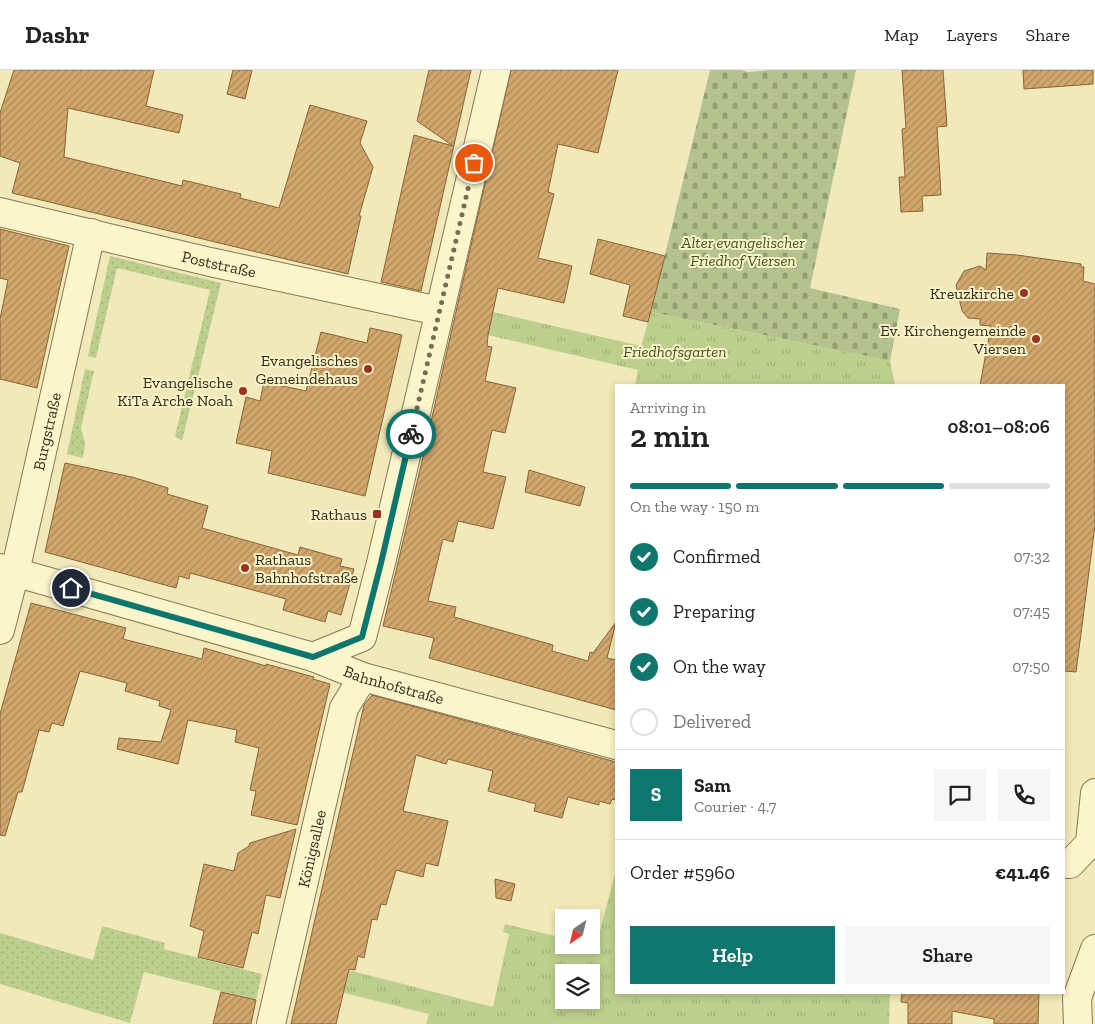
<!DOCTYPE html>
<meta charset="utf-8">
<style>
body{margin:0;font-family:"Zilla Slab",serif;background:#f6f6f6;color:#222;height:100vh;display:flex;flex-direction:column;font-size:19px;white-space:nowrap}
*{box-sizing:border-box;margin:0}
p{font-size:16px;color:#767676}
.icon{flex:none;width:28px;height:28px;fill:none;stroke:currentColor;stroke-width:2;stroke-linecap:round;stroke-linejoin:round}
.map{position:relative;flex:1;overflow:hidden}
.drawer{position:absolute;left:615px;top:314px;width:450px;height:610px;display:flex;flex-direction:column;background:#fff;border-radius:0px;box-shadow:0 2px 8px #0003}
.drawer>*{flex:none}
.needle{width:32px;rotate:215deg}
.tools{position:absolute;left:555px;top:839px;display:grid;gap:10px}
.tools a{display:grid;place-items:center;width:45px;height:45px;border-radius:0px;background:#fff;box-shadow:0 2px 8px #0003;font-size:25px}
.pin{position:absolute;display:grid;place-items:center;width:42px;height:42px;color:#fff;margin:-21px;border:2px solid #fff;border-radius:50%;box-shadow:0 1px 5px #0007}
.courier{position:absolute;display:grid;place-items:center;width:50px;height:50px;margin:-25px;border:4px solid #0f766e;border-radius:50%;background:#fff;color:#222;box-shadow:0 1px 6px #0007}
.overview em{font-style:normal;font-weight:600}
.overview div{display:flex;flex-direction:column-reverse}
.overview{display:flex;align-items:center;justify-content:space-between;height:85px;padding:0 15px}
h1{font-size:32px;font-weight:600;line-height:38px}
.bar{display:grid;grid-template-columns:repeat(4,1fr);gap:8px 5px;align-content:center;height:60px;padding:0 15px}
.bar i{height:6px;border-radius:4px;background:#e0e0e0}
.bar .active{background:#0f766e}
.bar p{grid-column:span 4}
.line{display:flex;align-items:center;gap:12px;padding:0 15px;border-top:1px solid #e0e0e0}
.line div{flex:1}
.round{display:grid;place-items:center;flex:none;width:52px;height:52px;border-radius:0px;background:#f6f6f6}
ol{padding:0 15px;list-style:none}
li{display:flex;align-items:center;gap:15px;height:55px}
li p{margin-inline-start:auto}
li .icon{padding:5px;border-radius:50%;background:#0f766e;color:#fff;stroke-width:4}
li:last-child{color:#767676}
li i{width:28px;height:28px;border:2px solid #e0e0e0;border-radius:50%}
.primary-button{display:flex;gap:10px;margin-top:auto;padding:10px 15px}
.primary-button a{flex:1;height:58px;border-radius:0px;background:#0f766e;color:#fff;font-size:20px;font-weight:600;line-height:58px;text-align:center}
.primary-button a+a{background:#f6f6f6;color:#222}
header{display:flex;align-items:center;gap:30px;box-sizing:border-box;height:70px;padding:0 25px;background:#fff;border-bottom:1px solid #e0e0e0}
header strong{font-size:24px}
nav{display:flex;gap:28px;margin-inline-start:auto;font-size:18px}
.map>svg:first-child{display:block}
.grass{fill:url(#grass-dots)}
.cemetery{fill:url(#cemetery-stones)}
.park{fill:url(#park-tufts);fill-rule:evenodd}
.building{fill:url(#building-hatch);stroke:#896437}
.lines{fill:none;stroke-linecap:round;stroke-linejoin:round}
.minor-casing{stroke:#887853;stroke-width:30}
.minor{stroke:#fbf5cc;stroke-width:28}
.done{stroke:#776e51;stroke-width:5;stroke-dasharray:0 9}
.route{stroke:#0f766e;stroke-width:6}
.poi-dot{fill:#9b321f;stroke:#f8f2c9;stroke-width:2}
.labels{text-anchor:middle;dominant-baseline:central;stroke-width:4;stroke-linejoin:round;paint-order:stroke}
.park-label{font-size:16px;font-style:italic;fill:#3e541e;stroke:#f8f2c9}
.street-label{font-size:16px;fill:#362c19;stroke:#f8f2c9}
.poi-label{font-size:16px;fill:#362c19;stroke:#f8f2c9;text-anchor:end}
</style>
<header>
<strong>Dashr</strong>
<nav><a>Map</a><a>Layers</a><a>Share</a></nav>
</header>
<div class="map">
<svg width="1095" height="954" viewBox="0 0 1095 954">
<defs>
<pattern id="grass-dots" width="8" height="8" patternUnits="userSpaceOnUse" patternTransform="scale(1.25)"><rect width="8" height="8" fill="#bdcf8d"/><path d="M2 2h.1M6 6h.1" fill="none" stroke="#a3b279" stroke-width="1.8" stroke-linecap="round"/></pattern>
<pattern id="cemetery-stones" width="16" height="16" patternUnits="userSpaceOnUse" patternTransform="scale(1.25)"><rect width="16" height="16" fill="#b4c28d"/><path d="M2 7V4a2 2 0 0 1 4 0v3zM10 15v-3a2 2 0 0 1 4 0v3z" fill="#939e72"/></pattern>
<pattern id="park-tufts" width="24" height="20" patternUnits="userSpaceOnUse" patternTransform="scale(1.25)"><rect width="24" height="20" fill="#bdcf8d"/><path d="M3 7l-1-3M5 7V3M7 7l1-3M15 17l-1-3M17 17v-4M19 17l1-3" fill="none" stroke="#a3b279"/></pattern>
<pattern id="building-hatch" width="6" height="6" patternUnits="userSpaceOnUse" patternTransform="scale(1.25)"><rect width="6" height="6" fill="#d2a76c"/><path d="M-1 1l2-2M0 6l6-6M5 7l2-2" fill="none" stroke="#ab8858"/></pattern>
</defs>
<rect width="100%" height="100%" fill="#f1e9b9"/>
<!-- grass -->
<g class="grass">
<path d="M 110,186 L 221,213 L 182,371 L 175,366 L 210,220 L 117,198 L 96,288 L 88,286 Z"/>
<path d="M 85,299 L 94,301 L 81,358 L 85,373 L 83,388 L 67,384 Z"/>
<path d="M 102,856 L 165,873 L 164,879 L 262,904 L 256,930 L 144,902 L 130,953 L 0,914 L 0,863 L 93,890 Z"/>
</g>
<!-- cemetery -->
<path class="cemetery" d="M 710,0 L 741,0 L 748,2 L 772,0 L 856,0 L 810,218 L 900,239 L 890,291 L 651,242 Z"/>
<!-- park -->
<g class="park">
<path d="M 458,234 L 641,276 L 651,242 L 890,291 L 895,315 L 635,315 L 638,300 L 453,257 Z"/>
<path d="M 616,800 L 616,922 L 890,923 L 889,954 L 426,954 L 429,944 L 300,912 L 305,889 L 493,937 L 509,864 L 503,862 L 505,854 L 564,868 L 564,875 L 596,876 ZM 564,902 L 591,902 L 591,930 L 564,930 Z"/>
</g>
<!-- building -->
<g class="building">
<path d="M 14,0 L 154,0 L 146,36 L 183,45 L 179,63 L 68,38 L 64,87 L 182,116 L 183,110 L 241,124 L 240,128 L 279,138 L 310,35 L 367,51 L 360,73 L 373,97 L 359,146 L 361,146 L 348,204 L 12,123 L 20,93 L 0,86 L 0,43 Z"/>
<path d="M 233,0 L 252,0 L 245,29 L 227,24 Z"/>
<path d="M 429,0 L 471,0 L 421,221 L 381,212 L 414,65 L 453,76 L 417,51 Z"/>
<path d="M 511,0 L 618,0 L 598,83 L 558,74 L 548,122 L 554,124 L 538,188 L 572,196 L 564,233 L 498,218 L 488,265 L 487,276 L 492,277 L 485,311 L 516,318 L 505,363 L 492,360 L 483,402 L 506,407 L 493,459 L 458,451 L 453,472 L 443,469 L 428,531 L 456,537 L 454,547 L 553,575 L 552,581 L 588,591 L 590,582 L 593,583 L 616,552 L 607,588 L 616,590 L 616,640 L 429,588 L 434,568 L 383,556 L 422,391 Z"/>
<path d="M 902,0 L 943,0 L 947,56 L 937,57 L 941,125 L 922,126 L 923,141 L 901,142 L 899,107 L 905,107 L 902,59 L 906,58 Z"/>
<path d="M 1023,0 L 1093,0 L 1093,14 L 1024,19 Z"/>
<path d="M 0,159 L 69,176 L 37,318 L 0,309 L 0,249 L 8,210 L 0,208 Z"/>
<path d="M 598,169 L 665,186 L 648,252 L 623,246 L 630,215 L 590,204 Z"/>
<path d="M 987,183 L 1017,185 L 1081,194 L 1081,197 L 1084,197 L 1083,211 L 1095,214 L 1095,455 L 1076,602 L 1064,601 L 1064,315 L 980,315 L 991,256 L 980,255 L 980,249 L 968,248 L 962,241 L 956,215 L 964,201 L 980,196 L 986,200 Z"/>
<path d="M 370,258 L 402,265 L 365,426 L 268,403 L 272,381 L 236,373 L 246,327 L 260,331 L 264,312 L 306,321 L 321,262 L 367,273 Z"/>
<path d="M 65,393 L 132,407 L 168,418 L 167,424 L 208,436 L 202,458 L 298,485 L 300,477 L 342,489 L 340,496 L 354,499 L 341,545 L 328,541 L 325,552 L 283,540 L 286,529 L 190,503 L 189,509 L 179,506 L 176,518 L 45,482 Z"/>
<path d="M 529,400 L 585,417 L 580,436 L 525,422 Z"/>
<path d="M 31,533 L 126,558 L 123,569 L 202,589 L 204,578 L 266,596 L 266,594 L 314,607 L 313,609 L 330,614 L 297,755 L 251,745 L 256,721 L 250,720 L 259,678 L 235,672 L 237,660 L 188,650 L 178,694 L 117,679 L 119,668 L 161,672 L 171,640 L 159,636 L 160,631 L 125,621 L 127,613 L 80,601 L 63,656 L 52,653 L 49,662 L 39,660 L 22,722 L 18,722 L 5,766 L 0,765 L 0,644 Z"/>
<path d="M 372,625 L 616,692 L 616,730 L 612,729 L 610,734 L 599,731 L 599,735 L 568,727 L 562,748 L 534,741 L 536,734 L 488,721 L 493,701 L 448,689 L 446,694 L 416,685 L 403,741 L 448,751 L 438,796 L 426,793 L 423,807 L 396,800 L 386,835 L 381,834 L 377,850 L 372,849 L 364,888 L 358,886 L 355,900 L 349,899 L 336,954 L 291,954 L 364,635 Z"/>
<path d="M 296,759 L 280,828 L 266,825 L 258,864 L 252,862 L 243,898 L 198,887 L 204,861 L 190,856 L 204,794 L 234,801 L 238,783 L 249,776 L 250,773 Z"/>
<path d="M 495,809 L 515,814 L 511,831 L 496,828 Z"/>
<path d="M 221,922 L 256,930 L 251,954 L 213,954 Z"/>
<path d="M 902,922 L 1039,922 L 1038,954 L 994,954 L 994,949 L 952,941 L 952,954 L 908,954 L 908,933 L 901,932 Z"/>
</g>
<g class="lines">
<defs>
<g id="minor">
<path id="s1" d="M 0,142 L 210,192 L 439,241"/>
<path id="s2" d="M 0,498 L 313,587 L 363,607 L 616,675"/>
<path id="s3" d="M 0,560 L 15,502 L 91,163"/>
<path d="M 313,587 L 362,567 L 381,493 L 496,0"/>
<path d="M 1064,794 L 1070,794 L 1090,773 L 1095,723"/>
<path id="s4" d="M 271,954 L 344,638 L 363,607"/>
<path d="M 1078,954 L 1077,928 L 1095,879"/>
</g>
</defs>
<!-- minor casing -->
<use href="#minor" class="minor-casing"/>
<!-- minor -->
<use href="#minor" class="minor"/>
</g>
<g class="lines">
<!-- done -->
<path class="done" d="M 411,364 L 474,93"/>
<!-- route -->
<path class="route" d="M 71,518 L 313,587 L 362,567 L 381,493 L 411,364"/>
</g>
<!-- markers -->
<g class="poi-dot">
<circle cx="1024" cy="223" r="5"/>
<circle cx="1036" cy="269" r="5"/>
<circle cx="368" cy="299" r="5"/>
<circle cx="243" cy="321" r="5"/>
<rect x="372" y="439" width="10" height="10" rx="2.5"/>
<circle cx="245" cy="498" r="5"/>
</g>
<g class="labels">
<!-- park labels -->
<g class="park-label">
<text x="743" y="172">Alter evangelischer<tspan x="743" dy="18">Friedhof Viersen</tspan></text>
<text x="675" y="281">Friedhofsgarten</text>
</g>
<!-- street labels -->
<g class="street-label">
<text stroke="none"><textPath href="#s1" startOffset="225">Poststraße</textPath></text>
<text stroke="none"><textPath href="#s3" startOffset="204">Burgstraße</textPath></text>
<text stroke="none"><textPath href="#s2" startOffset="411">Bahnhofstraße</textPath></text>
<text stroke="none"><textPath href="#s4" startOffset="180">Königsallee</textPath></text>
</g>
<!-- poi labels -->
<g class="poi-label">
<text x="1014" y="223">Kreuzkirche</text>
<text x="1026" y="260">Ev. Kirchengemeinde<tspan x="1026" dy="18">Viersen</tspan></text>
<text x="358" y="290">Evangelisches<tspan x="358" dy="18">Gemeindehaus</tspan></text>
<text x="233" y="312">Evangelische<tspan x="233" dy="18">KiTa Arche Noah</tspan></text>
<text x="367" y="444">Rathaus</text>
<text x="255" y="489" text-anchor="start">Rathaus<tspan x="255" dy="18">Bahnhofstraße</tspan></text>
</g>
</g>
</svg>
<div class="tools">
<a><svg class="needle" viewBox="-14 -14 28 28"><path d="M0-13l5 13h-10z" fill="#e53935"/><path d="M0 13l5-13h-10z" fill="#767676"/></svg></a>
<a><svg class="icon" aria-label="layers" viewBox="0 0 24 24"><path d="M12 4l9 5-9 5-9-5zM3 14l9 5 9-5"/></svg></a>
</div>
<div class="pin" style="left:474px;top:93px;background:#ea580c"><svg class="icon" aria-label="bag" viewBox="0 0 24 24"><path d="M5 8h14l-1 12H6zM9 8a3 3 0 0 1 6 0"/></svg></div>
<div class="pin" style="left:71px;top:518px;background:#1f2937"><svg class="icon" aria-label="home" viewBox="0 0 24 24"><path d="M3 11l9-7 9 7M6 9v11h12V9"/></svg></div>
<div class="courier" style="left:411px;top:364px"><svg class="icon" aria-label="bike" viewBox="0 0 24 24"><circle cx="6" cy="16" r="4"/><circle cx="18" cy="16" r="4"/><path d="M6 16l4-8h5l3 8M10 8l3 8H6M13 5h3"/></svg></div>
<section class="drawer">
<div class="overview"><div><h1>2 min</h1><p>Arriving in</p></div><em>08:01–08:06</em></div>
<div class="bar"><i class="active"></i><i class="active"></i><i class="active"></i><i></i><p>On the way · 150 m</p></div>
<ol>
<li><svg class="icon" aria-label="check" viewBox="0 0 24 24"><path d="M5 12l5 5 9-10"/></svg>Confirmed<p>07:32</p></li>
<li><svg class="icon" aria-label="check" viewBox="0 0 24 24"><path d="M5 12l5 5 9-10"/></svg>Preparing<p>07:45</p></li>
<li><svg class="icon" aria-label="check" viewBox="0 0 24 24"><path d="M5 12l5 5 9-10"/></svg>On the way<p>07:50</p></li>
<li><i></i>Delivered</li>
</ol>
<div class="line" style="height:90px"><b class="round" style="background:#0f766e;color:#fff">S</b><div><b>Sam</b><p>Courier · 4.7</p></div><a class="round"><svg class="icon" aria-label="chat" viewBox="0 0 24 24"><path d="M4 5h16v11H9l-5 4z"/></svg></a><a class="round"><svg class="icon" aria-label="phone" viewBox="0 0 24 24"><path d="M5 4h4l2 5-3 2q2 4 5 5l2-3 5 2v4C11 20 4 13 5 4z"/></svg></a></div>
<div class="line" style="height:65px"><div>Order #5960</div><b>€41.46</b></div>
<div class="primary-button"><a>Help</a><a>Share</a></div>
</section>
</div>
